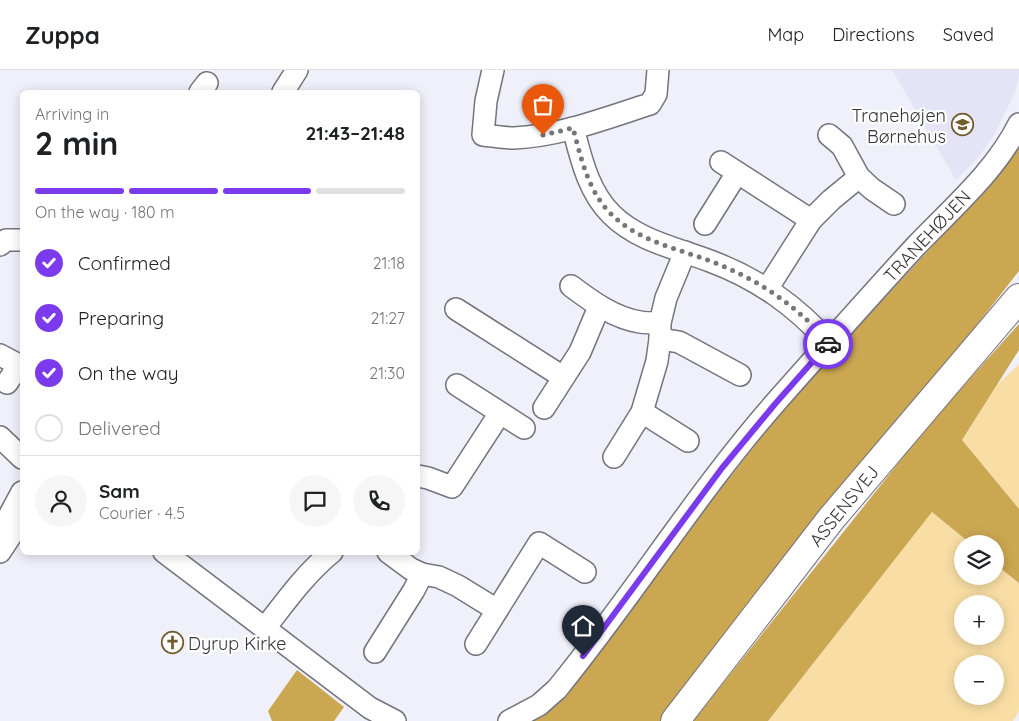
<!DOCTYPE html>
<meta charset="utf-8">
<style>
body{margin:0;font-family:Quicksand,sans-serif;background:#f6f6f6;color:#202124;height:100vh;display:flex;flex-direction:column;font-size:19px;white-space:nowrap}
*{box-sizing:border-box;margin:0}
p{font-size:16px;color:#757577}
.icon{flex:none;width:28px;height:28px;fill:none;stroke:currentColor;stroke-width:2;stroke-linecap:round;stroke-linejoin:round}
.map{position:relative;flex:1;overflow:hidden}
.panel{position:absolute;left:20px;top:20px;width:400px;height:465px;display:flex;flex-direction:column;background:#fff;border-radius:8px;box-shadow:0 2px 12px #0003}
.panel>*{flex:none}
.controls{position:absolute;left:954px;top:465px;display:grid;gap:10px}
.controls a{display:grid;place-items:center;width:50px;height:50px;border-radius:50%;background:#fff;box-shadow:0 2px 12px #0003;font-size:25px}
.pin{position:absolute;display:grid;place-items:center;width:42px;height:42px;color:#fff;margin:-51px -21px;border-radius:50% 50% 50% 0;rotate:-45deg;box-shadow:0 0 5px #0007}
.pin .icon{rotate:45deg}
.courier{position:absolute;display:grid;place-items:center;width:50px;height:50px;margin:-25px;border:4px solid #7c3aed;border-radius:50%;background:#fff;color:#222;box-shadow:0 1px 6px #0007}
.headline em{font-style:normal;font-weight:700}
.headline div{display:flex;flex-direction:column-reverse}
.headline{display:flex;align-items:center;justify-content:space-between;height:85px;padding:0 15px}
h1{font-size:32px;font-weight:700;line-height:38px}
.bar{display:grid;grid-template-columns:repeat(4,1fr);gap:8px 5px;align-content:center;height:60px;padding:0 15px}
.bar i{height:6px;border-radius:4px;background:#e0e0e0}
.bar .selected{background:#7c3aed}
.bar p{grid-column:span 4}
.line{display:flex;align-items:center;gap:12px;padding:0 15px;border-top:1px solid #e0e0e0}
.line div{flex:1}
.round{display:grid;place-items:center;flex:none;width:52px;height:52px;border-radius:26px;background:#f6f6f6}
ol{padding:0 15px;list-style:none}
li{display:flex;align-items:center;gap:15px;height:55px}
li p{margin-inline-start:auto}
li .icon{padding:5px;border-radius:50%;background:#7c3aed;color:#fff;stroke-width:4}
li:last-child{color:#757577}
li i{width:28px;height:28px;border:2px solid #e0e0e0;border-radius:50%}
header{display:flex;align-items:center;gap:30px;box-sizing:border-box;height:70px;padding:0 25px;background:#fff;border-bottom:1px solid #e0e0e0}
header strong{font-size:24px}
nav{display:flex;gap:28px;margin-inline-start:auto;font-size:18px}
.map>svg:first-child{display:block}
.built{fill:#e4e4f6}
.green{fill:#f8dea4;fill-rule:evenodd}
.forest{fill:#cba752}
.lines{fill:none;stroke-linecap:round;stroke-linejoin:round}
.minor-casing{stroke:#74747e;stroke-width:24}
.major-casing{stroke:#74747e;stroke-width:30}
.minor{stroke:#fff;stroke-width:21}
.major{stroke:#fff;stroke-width:28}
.done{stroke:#76767d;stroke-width:5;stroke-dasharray:0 9}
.route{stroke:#7c3aed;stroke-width:6}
.labels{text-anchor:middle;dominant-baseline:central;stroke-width:4.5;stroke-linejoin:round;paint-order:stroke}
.poi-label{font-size:18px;fill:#353539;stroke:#fefefe;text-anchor:end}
.street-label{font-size:18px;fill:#353539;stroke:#fefefe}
</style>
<header>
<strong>Zuppa</strong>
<nav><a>Map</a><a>Directions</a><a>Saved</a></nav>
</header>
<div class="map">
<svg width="1019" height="651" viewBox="0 0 1019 651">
<rect width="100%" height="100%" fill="#f0f0fb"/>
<!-- built -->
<path class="built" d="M 892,0 L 1019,0 L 1019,5 L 1015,22 L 994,65 L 977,89 L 956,110 Z"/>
<!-- green -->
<g class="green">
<path d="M 1019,294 L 1019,439 L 962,370 L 997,315 Z"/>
<path d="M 932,442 L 971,474 L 962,474 L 962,506 L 995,506 L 995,494 L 1019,513 L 1019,641 L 1013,651 L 768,651 ZM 962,534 L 995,534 L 995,566 L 962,566 ZM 962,594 L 995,594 L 995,626 L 962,626 Z"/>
</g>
<!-- forest -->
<g class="forest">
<path d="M 1019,74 L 1019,201 L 667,651 L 527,651 L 559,628 L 785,336 L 975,130 Z"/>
<path d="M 1019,254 L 1019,280 L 962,370 L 1019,439 L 1019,513 L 995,494 L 995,474 L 971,474 L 932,442 L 768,651 L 693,651 L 931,352 Z"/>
<path d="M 297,600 L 344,637 L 334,651 L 272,651 L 268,641 Z"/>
</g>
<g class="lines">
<defs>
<g id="minor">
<path d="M 493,0 L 486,31 L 483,65 C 493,66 504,68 514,68 C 560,66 606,48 650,34 L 656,24 L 658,0"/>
<path d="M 200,22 L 207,13"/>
<path d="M 283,22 L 297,0"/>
<path d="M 573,58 C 581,88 588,121 611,144 C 638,171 676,178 710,191 C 758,209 795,235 829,273"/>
<path d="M 829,65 L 842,76 L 859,107 L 872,119 L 894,134"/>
<path d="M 721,92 L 811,150"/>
<path d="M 705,154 L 737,103"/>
<path d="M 0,175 L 6,170 L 22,170"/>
<path d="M 571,216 C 591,231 614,248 640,252 C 646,253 653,253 660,253"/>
<path d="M 767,219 L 811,150 L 831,130 L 859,107"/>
<path d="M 456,239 L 563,307"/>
<path d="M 660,269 L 679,272 L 740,305"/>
<path d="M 0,285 L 19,295 L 7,313"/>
<path d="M 457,315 L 524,358"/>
<path d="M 544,338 L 580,282 L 599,237"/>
<path d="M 642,342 L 688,371"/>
<path d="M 0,367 L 22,388"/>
<path d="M 614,387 L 642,342 L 657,291 L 660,269 L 660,253 L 666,228 L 685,182"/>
<path d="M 418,406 L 428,408 L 452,417 L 500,343"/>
<path d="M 0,463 L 22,422"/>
<path d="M 0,482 L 19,453"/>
<path d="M 164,482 L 370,638 L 395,651"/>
<path d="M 388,482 L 411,499 L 422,504 L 439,507 L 458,516 L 497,540"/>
<path d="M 265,558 C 286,531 305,504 332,482"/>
<path d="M 476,574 L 539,473 L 585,502"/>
<path d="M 375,582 L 414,520 L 422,504"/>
<path d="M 509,651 L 539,635 L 557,619 C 633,526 697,422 776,332 C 822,280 868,228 915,177 C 952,138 995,102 1019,54"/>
</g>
<path id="major" d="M 675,651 L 831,449 L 1019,228"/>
</defs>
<!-- minor casing -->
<use href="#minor" class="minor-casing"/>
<!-- major casing -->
<use href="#major" class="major-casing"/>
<!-- minor -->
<use href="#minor" class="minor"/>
<!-- major -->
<use href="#major" class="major"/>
</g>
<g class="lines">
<!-- done -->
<path class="done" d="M 543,65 L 573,58 C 581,88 588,121 611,144 C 638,171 676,178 710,191 C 758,209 795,235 829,272 L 828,274"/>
<!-- route -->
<path class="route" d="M 583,586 L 722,398 L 775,334 L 828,274"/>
</g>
<!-- icons -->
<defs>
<symbol id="school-ring" viewBox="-11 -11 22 22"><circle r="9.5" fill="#fefefe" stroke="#715d2c" stroke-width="1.5"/><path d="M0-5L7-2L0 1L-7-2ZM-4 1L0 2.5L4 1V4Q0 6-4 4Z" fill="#715d2c"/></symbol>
<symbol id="church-ring" viewBox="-11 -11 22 22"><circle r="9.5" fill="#fefefe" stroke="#715d2c" stroke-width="1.5"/><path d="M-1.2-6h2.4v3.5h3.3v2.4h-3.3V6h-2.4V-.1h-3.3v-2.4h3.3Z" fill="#715d2c"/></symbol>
</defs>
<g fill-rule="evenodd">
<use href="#school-ring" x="950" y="42" width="25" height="25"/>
<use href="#church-ring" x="160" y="560" width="25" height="25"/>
</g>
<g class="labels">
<!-- poi labels -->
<g class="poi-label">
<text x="946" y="45">Tranehøjen<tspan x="946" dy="21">Børnehus</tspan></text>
<text x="188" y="573" text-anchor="start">Dyrup Kirke</text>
</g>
<!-- street labels -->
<g class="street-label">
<text transform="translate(927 166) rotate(-47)">TRANEHØJEN</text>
<text transform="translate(844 436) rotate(-51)">ASSENSVEJ</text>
</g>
</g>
</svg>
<div class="controls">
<a><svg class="icon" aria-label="layers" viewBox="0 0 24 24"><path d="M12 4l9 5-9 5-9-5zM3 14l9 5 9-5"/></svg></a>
<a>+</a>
<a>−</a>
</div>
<div class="pin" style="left:543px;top:65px;background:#ea580c"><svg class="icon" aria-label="bag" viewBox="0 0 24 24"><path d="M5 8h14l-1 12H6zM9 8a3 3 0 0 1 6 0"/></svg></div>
<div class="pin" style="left:583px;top:586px;background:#1f2937"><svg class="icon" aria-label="home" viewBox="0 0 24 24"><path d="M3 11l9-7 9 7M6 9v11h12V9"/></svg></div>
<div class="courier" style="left:828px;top:274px"><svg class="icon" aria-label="car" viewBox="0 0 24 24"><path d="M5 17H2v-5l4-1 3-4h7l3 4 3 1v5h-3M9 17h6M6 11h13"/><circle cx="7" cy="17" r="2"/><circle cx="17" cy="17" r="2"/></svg></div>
<section class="panel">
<div class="headline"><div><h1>2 min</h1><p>Arriving in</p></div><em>21:43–21:48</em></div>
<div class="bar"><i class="selected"></i><i class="selected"></i><i class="selected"></i><i></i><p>On the way · 180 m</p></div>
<ol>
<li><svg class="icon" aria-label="check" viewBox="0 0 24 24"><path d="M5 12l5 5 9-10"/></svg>Confirmed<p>21:18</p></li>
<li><svg class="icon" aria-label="check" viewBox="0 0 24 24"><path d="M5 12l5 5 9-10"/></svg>Preparing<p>21:27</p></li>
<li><svg class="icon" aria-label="check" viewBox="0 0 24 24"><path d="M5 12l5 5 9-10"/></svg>On the way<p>21:30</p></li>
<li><i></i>Delivered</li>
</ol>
<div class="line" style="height:90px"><a class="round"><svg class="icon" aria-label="person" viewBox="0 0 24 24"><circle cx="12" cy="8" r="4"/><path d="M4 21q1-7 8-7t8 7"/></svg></a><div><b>Sam</b><p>Courier · 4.5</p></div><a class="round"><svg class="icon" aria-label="chat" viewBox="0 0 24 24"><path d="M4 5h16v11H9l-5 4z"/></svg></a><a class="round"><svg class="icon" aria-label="phone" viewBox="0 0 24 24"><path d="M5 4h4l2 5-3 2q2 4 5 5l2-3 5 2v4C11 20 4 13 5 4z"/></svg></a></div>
</section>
</div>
